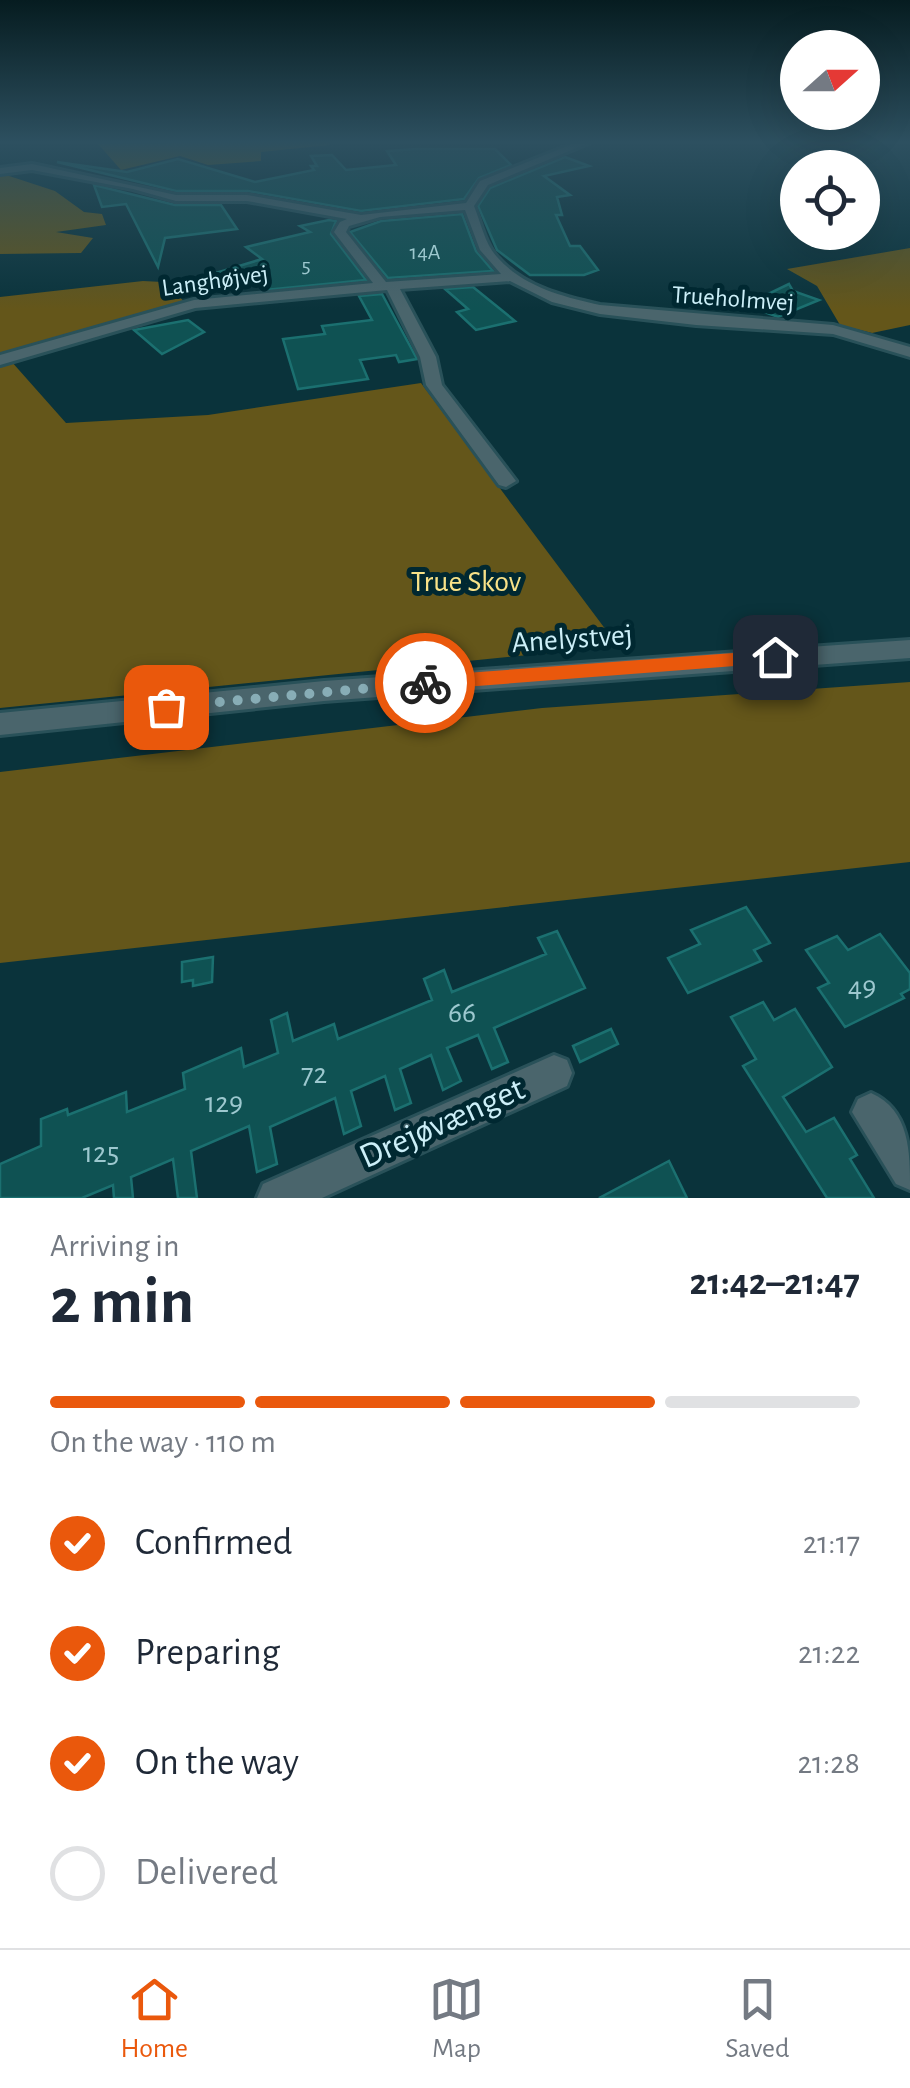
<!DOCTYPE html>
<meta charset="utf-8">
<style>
body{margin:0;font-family:"Alegreya Sans",sans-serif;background:#f2f2f3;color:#1f2937;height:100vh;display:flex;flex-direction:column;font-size:38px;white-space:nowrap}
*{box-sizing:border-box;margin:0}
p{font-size:32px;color:#747a83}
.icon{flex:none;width:55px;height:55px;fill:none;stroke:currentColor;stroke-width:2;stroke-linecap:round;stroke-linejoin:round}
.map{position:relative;height:1198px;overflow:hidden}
.sheet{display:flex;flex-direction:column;background:#fff;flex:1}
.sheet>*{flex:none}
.needle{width:65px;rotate:69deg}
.buttons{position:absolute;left:780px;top:30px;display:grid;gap:20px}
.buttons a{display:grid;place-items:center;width:100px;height:100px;border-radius:50%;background:#fff;box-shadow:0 10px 40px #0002;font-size:50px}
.pin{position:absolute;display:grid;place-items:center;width:85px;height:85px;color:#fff;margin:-42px;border-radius:20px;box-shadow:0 5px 15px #0006}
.courier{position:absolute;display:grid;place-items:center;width:100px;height:100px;margin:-50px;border:8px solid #ea580c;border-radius:50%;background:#fff;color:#222;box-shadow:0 2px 12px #0007}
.summary em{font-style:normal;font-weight:600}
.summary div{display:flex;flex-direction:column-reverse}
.summary{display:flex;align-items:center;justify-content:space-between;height:170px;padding:0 50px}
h1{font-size:65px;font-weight:600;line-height:75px}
.bar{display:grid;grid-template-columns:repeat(4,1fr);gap:15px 10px;align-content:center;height:120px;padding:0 50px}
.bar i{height:12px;border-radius:8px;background:#e0e1e3}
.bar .selected{background:#ea580c}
.bar p{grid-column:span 4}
ol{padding:0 50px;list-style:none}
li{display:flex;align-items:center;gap:30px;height:110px}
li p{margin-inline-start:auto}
li .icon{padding:10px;border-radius:50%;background:#ea580c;color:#fff;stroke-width:4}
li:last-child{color:#747a83}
li i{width:55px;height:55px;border:5px solid #e0e1e3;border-radius:50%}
.tabs{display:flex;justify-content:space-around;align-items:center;height:140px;border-top:2px solid #e0e1e3;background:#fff;font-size:28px;color:#747a83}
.tabs a{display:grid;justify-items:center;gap:5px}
.tabs .selected{color:#ea580c}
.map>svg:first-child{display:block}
.green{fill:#64561a}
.building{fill:#0f5253;stroke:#1b7070;stroke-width:2.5}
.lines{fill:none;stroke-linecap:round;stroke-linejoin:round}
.minor-casing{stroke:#295159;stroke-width:6}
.minor{fill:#4a656c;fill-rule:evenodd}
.route{fill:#ea580c}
.done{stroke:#88adb6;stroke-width:10;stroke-dasharray:0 18}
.labels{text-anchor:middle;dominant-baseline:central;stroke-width:10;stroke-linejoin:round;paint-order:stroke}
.far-number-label{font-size:22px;fill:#9dc8cf}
.far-street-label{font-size:25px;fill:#cceff8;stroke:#002831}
.park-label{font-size:30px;fill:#f9e288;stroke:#002831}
.street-label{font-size:30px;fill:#cceff8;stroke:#002831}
.near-number-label{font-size:30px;fill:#9dc8cf}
.near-street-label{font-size:35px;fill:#cceff8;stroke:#002831}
</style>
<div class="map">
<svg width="910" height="1198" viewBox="0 0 910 1198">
<rect width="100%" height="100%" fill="#0a333b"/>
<!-- green -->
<g class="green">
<path d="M 328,141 L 330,145 L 261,152 L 261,161 L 208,165 L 180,156 L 121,170 L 98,144 Z"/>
<path d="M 0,173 L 55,191 L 84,212 L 102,214 L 106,225 L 56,232 L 93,238 L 81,253 L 0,254 Z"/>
<path d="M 910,248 L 910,325 L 872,333 L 840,325 L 817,286 L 787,269 Z"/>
<path d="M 143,281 L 163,282 L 186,303 L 0,356 L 0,297 Z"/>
<path d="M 11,361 L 66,423 L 208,415 L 421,383 L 618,646 L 0,708 L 0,364 Z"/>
<path d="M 910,682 L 910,862 L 0,963 L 0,772 L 542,708 Z"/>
</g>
<!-- building -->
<g class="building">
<path d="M 416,149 L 495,149 L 511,165 L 479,178 L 464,199 L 361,211 L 248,191 L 176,191 L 57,162 L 127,172 L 178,159 L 255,182 L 314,170 L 311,166 L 317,166 L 311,156 L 332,155 L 346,170 L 396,165 L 387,151 Z"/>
<path d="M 565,157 L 589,166 L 544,176 L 570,195 L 557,197 L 562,215 L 556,215 L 570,246 L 580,246 L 598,270 L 584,275 L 530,275 L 497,250 L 478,206 L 490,188 Z"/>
<path d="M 94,185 L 175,205 L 221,205 L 237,229 L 165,238 L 158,267 L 126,204 L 102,207 Z"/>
<path d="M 462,214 L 476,251 L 493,271 L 388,278 L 350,232 L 381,221 Z"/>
<path d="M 329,220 L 336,221 L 331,234 L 366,280 L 265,290 L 257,284 L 227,290 L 206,276 L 262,259 L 246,247 L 310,232 L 300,226 Z"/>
<path d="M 789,284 L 793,291 L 819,300 L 778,317 L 745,305 Z"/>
<path d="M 473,287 L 515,321 L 476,330 L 457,312 L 468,309 L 445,289 Z"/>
<path d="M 382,294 L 417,359 L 399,362 L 396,355 L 360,360 L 368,379 L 298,389 L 283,339 L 325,334 L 322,326 L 372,320 L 359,296 Z"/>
<path d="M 188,320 L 204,332 L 162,354 L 134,330 Z"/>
<path d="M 746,907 L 770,943 L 754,950 L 761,961 L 688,993 L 668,958 L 700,944 L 691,930 Z"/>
<path d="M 557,931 L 585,988 L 494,1028 L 508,1062 L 492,1069 L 478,1035 L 447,1048 L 461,1081 L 443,1090 L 431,1055 L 400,1069 L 411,1103 L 395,1110 L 385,1076 L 351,1091 L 361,1126 L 344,1134 L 335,1098 L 270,1127 L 277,1164 L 257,1172 L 249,1126 L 191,1151 L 197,1198 L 178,1198 L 173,1159 L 131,1177 L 133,1198 L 114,1198 L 113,1185 L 82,1198 L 0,1198 L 0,1164 L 41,1146 L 41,1119 L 67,1109 L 68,1115 L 126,1092 L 127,1112 L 185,1089 L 183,1073 L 241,1048 L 244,1067 L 278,1053 L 271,1020 L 287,1013 L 293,1041 L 334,1024 L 338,1039 L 432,1000 L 424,979 L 444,970 L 452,992 L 546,954 L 538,938 Z"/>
<path d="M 880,934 L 910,973 L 910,989 L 901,994 L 904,998 L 845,1027 L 818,988 L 829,983 L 806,950 L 837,936 L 848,950 Z"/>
<path d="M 213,957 L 212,982 L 193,986 L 193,980 L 182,982 L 182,962 Z"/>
<path d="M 763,1002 L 774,1020 L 795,1009 L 832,1067 L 783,1097 L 806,1132 L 834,1118 L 857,1155 L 850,1159 L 874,1198 L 827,1198 L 743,1066 L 756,1059 L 731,1017 Z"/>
<path d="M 611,1029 L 618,1044 L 580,1062 L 573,1046 Z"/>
<path d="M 669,1161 L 687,1198 L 599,1198 Z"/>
</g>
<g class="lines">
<defs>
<g id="minor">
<path d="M 580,141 L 593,141 L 488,185 L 474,206 C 481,223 485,245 498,258 C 524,287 564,297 600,305 L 833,325 L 910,347 L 910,357 L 833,334 L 696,325 L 600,314 L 552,302 L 510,281 L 400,289 L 436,357 L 442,385 L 516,481 L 506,487 L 499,485 L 426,385 L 420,357 L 387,290 L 195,308 L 0,365 L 0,355 L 194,300 L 373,283 L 334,232 L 340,222 L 347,219 L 247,201 L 176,201 L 133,189 L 32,170 L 0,174 L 0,168 L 32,164 L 176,195 L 247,195 L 361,215 L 466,203 L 480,181 ZM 465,210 L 480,250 L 501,274 L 386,282 L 346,232 L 349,226 L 380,217 Z"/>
<path d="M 910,640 L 910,658 L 324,701 L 0,735 L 0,713 L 324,681 Z"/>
<path d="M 554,1055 L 567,1060 L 572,1073 L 567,1086 L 322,1198 L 257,1198 L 263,1184 Z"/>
<path d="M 871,1093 C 910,1110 910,1152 910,1190 L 896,1184 L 852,1112 L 858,1099 Z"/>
</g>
</defs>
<!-- minor casing -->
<use href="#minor" class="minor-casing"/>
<!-- minor -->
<use href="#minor" class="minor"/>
</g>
<!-- sky -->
<linearGradient id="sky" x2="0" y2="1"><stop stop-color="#061c20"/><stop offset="0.46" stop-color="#2d5060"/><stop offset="1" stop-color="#2d5060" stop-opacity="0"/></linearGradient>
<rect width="910" height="309" fill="url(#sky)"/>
<!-- route -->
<path class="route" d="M 775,650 L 784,657 L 775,663 L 425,690 L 416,683 L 425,676 Z"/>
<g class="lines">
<!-- done -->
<path class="done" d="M 166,707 L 425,683"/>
</g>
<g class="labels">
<!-- far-number labels -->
<g class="far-number-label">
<text x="425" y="252">14A</text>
<text x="306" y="265">5</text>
</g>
<!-- far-street labels -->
<g class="far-street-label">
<text transform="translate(215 281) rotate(-8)">Langhøjvej</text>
<text transform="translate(733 299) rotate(4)">Trueholmvej</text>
</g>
<!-- park labels -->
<g class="park-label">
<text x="466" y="582">True Skov</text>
</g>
<!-- street labels -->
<g class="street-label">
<text transform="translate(572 639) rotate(-4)">Anelystvej</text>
</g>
<!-- near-number labels -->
<g class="near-number-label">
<text x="862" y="987">49</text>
<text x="462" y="1013">66</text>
<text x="314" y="1074">72</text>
<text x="224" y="1103">129</text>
<text x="101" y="1153">125</text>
</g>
<!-- near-street labels -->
<g class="near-street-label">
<text transform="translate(442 1123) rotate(-24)">Drejøvænget</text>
</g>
</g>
</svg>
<div class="buttons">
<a><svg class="needle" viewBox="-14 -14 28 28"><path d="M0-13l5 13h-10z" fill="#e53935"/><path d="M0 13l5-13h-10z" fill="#747a83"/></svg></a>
<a><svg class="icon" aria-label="locate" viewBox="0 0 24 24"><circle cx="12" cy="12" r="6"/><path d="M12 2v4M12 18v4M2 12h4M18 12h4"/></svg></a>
</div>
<div class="pin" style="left:166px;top:707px;background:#ea580c"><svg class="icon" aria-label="bag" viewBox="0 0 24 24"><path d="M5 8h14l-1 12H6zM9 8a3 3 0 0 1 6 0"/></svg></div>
<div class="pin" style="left:775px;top:657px;background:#1f2937"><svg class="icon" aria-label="home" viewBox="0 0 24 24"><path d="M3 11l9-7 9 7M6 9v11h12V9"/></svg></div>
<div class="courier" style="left:425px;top:683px"><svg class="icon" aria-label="bike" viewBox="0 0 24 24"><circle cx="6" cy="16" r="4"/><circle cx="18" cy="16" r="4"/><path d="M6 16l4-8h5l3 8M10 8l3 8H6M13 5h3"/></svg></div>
</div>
<section class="sheet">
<div class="summary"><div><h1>2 min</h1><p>Arriving in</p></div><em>21:42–21:47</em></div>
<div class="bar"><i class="selected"></i><i class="selected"></i><i class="selected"></i><i></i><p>On the way · 110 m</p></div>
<ol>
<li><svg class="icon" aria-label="check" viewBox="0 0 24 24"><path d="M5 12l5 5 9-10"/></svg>Confirmed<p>21:17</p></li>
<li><svg class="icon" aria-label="check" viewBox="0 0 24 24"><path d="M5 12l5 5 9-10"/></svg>Preparing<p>21:22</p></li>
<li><svg class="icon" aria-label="check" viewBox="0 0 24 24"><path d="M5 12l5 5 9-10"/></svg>On the way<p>21:28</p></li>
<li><i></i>Delivered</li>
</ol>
</section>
<nav class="tabs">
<a class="selected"><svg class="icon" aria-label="home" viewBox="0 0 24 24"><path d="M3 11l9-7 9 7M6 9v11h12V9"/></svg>Home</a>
<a><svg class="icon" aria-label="map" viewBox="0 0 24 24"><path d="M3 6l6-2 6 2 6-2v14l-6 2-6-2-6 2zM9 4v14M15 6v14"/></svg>Map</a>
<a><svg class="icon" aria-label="saved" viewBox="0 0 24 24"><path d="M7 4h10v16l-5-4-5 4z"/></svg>Saved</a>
</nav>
